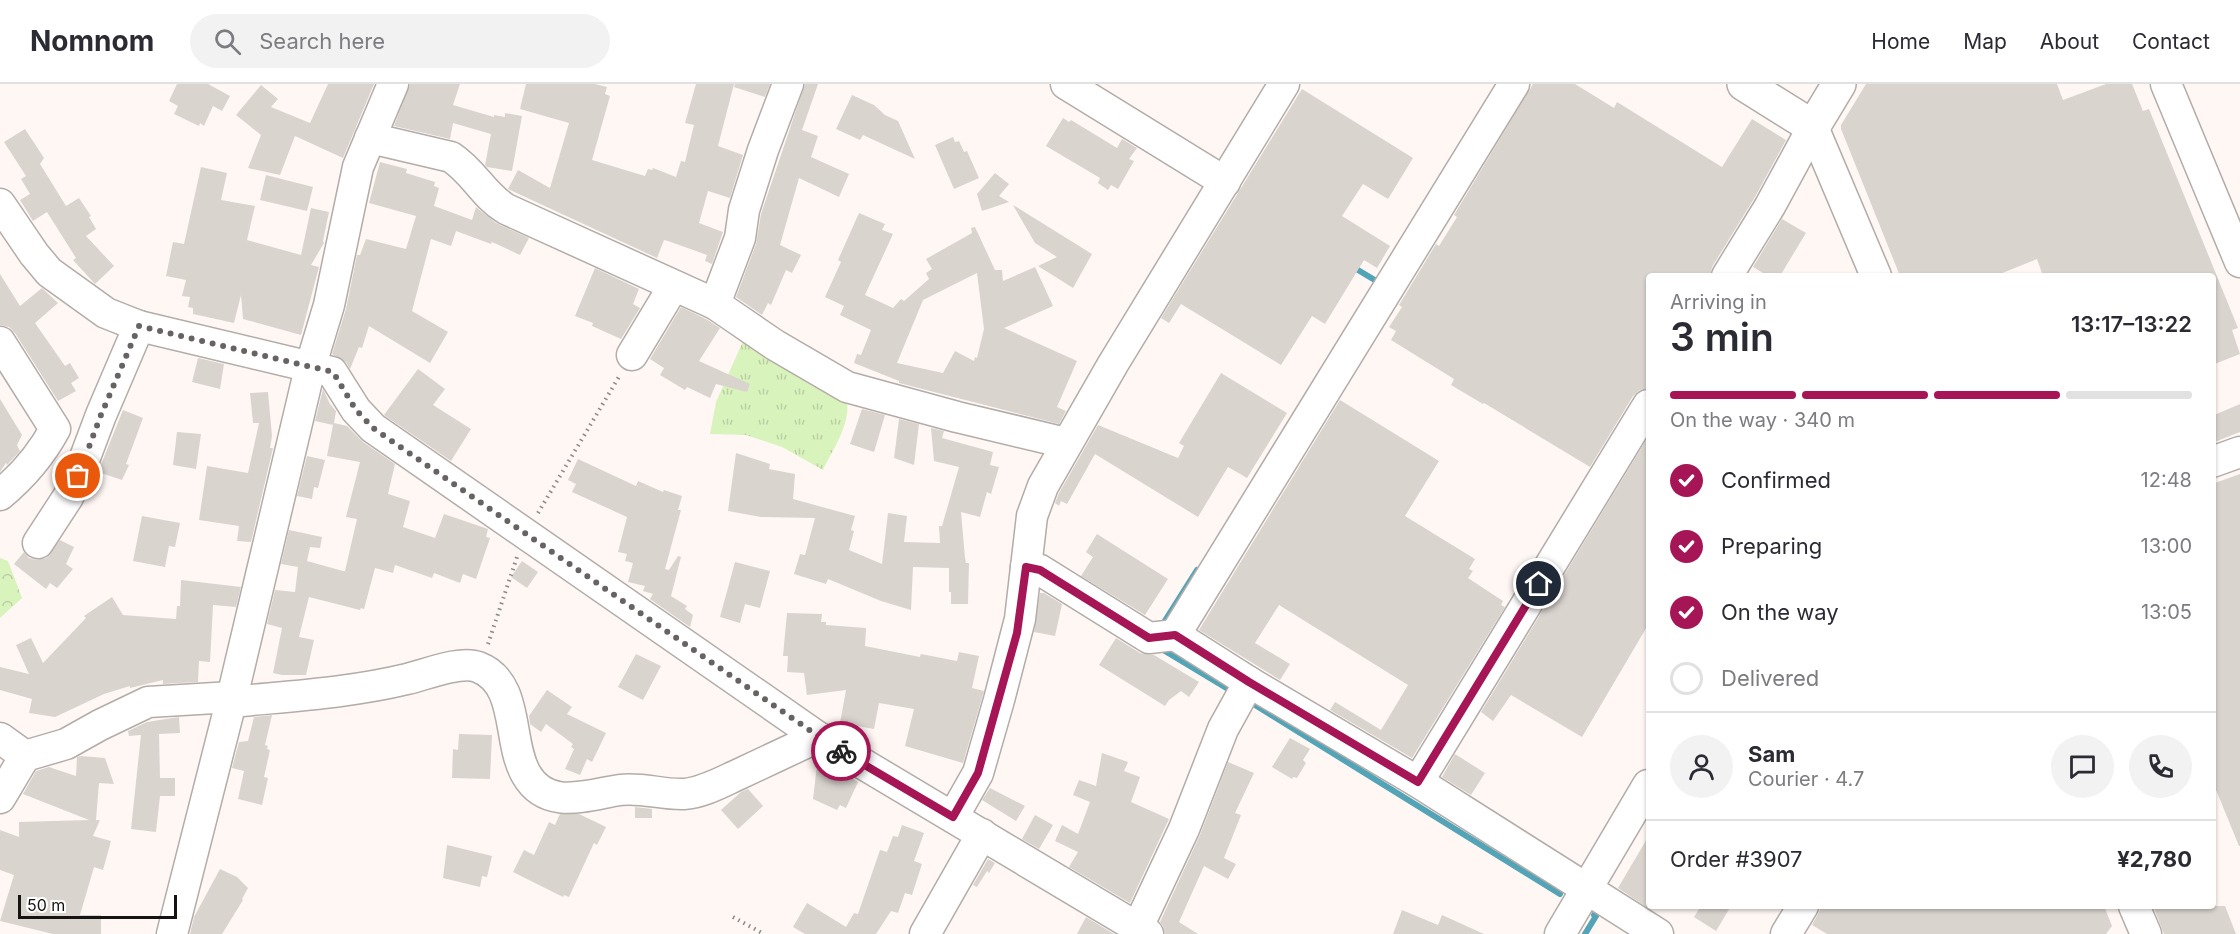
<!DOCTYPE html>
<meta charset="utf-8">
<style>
body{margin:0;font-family:Inter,sans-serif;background:#f2f2f3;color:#2b2b33;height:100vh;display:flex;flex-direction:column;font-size:22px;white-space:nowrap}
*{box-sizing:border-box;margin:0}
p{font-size:20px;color:#7c7c81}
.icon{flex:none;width:33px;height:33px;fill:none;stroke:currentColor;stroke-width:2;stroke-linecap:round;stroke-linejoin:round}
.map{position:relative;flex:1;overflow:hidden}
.side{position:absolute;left:1646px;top:189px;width:570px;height:636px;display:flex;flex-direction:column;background:#fff;border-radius:6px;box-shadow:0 2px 4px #0004}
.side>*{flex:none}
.scale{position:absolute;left:18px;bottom:15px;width:159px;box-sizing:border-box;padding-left:6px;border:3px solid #161413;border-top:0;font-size:16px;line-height:21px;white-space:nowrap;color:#161413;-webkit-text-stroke:4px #fff;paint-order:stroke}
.pin{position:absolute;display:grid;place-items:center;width:51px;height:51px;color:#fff;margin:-26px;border:3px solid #fff;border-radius:50%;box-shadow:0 2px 6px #0007}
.courier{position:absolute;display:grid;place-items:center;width:60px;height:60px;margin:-30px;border:4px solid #a61656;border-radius:50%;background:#fff;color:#222;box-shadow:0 2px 8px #0007}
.overview em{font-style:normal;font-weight:600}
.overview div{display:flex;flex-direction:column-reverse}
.overview{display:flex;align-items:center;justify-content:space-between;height:102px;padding:0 24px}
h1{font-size:39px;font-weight:600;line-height:45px}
.bar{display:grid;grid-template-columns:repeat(4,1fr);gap:9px 6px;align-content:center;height:72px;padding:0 24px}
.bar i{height:8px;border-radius:4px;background:#e1e1e2}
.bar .on{background:#a61656}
.bar p{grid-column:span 4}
.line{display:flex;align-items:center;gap:15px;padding:0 24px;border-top:2px solid #e1e1e2}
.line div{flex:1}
.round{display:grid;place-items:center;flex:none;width:63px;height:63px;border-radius:32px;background:#f2f2f3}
ol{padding:0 24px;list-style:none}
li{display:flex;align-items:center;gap:18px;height:66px}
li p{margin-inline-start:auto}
li .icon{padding:6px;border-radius:50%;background:#a61656;color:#fff;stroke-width:4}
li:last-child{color:#7c7c81}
li i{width:33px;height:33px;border:3px solid #e1e1e2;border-radius:50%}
header{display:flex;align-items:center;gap:36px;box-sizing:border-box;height:84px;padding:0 30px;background:#fff;border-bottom:2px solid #e1e1e2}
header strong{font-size:28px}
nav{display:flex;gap:33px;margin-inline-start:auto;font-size:21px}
.search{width:420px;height:54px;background:#f2f2f3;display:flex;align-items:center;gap:15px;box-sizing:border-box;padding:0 21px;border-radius:33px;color:#7c7c81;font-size:22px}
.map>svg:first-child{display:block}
.forest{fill:url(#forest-crowns)}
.park{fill:url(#park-tufts)}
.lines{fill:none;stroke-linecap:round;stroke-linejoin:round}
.stream{stroke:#54a4b7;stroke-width:6}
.building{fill:#dad4cf;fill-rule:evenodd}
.minor-casing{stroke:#b3aca9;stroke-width:33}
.major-casing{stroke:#b3aca9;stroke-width:36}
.path{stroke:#8d8987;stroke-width:4;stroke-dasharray:1.5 4.5;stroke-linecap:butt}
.minor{stroke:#fff;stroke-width:30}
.major{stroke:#fff;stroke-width:33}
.done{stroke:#676362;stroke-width:6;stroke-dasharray:0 10.8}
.route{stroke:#a61656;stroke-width:8}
</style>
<header>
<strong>Nomnom</strong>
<div class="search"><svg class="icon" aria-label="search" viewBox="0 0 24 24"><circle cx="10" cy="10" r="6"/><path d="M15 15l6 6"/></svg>Search here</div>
<nav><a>Home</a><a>Map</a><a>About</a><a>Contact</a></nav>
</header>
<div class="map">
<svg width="2240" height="850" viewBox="0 0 2240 850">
<defs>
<pattern id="forest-crowns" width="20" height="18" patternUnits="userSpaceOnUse" patternTransform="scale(1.5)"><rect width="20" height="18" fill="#d9f3bd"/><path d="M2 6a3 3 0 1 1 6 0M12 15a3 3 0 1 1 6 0" fill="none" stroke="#bacfa2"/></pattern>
<pattern id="park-tufts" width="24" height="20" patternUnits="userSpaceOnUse" patternTransform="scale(1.5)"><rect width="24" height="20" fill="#d9f3bd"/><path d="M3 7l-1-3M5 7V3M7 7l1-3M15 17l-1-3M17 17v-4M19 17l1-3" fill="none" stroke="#bacfa2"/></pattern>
</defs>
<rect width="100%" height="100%" fill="#fef7f4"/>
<!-- forest -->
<path class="forest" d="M 0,474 L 8,477 L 22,514 L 0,534 Z"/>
<!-- park -->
<path class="park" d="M 747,248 L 846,313 C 853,337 833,365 823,386 L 782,363 L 746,351 L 710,350 L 716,318 Z"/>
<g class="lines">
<!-- stream -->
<g class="stream">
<path d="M 1353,183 L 1378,198 L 1375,203"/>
<path d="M 1161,543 L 1197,486"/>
<path d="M 1160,564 L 1233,608"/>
<path d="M 1247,616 L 1560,810"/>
<path d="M 1585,850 L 1596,832 L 1594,831"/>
</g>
</g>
<!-- building -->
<g class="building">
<path d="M 177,0 L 208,0 L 230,12 L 222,27 L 213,22 L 204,42 L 200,39 L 199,42 L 174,30 L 178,22 L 169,17 Z"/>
<path d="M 328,0 L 374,0 L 343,74 L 295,52 L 280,91 L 248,84 L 261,51 L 236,31 L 261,1 L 278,15 L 271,23 L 310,39 Z"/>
<path d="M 410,0 L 460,0 L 453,21 L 494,33 L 494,31 L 505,33 L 505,29 L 522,32 L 512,87 L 487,83 L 485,81 L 491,50 L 453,39 L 450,55 L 394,42 Z"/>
<path d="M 526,0 L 595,0 L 607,3 L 605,10 L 610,12 L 592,76 L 645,92 L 648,85 L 652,86 L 653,84 L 676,93 L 681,77 L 685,78 L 694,41 L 685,39 L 696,0 L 734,0 L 718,62 L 743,71 L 730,114 L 708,107 L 699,139 L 723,148 L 712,180 L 705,177 L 707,171 L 668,157 L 664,156 L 657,174 L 508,105 L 518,86 L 550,104 L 569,39 L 520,25 Z"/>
<path d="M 735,0 L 770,0 L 765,13 L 734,3 Z"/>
<path d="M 805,0 L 818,0 L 802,46 L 818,52 L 811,73 L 849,90 L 839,113 L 799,94 L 780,161 L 801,171 L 792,189 L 786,186 L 771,221 L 768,219 L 762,231 L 736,213 L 756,160 L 761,130 Z"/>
<path d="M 1533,0 L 1575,0 L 1614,24 L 1617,18 L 1722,83 L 1752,35 L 1786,56 L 1755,113 L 1712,183 L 1710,192 L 1648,192 L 1648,304 L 1640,306 L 1633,312 L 1590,383 L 1484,319 L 1483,320 L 1451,301 L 1454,295 L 1391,256 L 1396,247 L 1389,243 L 1402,223 L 1399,221 L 1436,160 L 1439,162 L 1457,133 L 1454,131 Z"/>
<path d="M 1866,0 L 2057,0 L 2063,16 L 2106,0 L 2132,0 L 2143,27 L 2149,25 L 2238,244 L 2232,246 L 2240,270 L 2212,281 L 2212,192 L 2043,192 L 2037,175 L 1995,192 L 1900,192 L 1841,45 L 1841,41 Z"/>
<path d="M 1302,5 L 1413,74 L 1388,115 L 1363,100 L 1342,132 L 1390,162 L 1377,184 L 1364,176 L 1325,240 L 1312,232 L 1281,281 L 1181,220 L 1169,239 L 1161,234 Z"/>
<path d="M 852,11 L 874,21 L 885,31 L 898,37 L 915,75 L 863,51 L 860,56 L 836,45 Z"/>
<path d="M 1063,34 L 1069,38 L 1071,36 L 1117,64 L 1122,55 L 1137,64 L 1129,75 L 1134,77 L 1118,105 L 1111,101 L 1108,106 L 1098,99 L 1100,94 L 1046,62 Z"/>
<path d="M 25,45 L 44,74 L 40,80 L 66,122 L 79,114 L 91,132 L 89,133 L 96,145 L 86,152 L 114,182 L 95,200 L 73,176 L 76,174 L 47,128 L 33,137 L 20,116 L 30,110 L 21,95 L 26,92 L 4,58 Z"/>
<path d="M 953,53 L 955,58 L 959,57 L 964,68 L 967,67 L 979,94 L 954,105 L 935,61 Z"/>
<path d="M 380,78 L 407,85 L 406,89 L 435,98 L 434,102 L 439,104 L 434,122 L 472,136 L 476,123 L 496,139 L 529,154 L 520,171 L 492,158 L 491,160 L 456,147 L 451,162 L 431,155 L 412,227 L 448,248 L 430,279 L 369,242 L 362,264 L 359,263 L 350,285 L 346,278 L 332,270 L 346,225 L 357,171 L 360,171 L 366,155 L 406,165 L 416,132 L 369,119 Z"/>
<path d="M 201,83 L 227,89 L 221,116 L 255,122 L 247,156 L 301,171 L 311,124 L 329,128 L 323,157 L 324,159 L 311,181 L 319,183 L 301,251 L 243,235 L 241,211 L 234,239 L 193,230 L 193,224 L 188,223 L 190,213 L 182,212 L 186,196 L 166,192 L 173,158 L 184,160 Z"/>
<path d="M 995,89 L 1009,100 L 999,112 L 1009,118 L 982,127 L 977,110 Z"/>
<path d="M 266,91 L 313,103 L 307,127 L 260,116 Z"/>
<path d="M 1013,121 L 1092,170 L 1073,204 L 1038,182 L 1057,173 L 1035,159 Z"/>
<path d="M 859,129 L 885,140 L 882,146 L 893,150 L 865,211 L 893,224 L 901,215 L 904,217 L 929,195 L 926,189 L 932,185 L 926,175 L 972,149 L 971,144 L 975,143 L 995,186 L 1002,186 L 1003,197 L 1035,183 L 1053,222 L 1004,244 L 1077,277 L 1057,323 L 1066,327 L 1059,340 L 899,299 L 899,297 L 854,279 L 857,270 L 861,271 L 871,246 L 840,231 L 844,222 L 825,213 L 841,178 L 838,176 ZM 977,189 L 984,245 L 977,274 L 975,273 L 974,277 L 955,267 L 943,289 L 897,279 L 923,216 Z"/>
<path d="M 1782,135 L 1806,149 L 1780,192 L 1768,192 L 1753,183 Z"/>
<path d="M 595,184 L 639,205 L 633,220 L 640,224 L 621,255 L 592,242 L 593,239 L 575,232 Z"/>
<path d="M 0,190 L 20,222 L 42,204 L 58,219 L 35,239 L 65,282 L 70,279 L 79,294 L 71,299 L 76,307 L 58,317 L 15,249 L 9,243 L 0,241 Z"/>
<path d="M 681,223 L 706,235 L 720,244 L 699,277 L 750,300 L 747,308 L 716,300 L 710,314 L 687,303 L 685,306 L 660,291 L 664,284 L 650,275 Z"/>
<path d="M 198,274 L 224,280 L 220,305 L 192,298 Z"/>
<path d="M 418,285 L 445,305 L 433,321 L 471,345 L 451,377 L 384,331 Z"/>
<path d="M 1221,289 L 1287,329 L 1247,394 L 1228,383 L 1198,433 L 1095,370 L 1067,420 L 1061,417 L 1059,422 L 1055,419 L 1059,409 L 1098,341 L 1178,374 L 1184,362 L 1179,359 Z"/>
<path d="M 323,305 L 330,320 L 336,327 L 334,339 L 347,342 L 363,358 L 395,380 L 388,410 L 410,417 L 403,443 L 435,454 L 444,430 L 488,445 L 486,453 L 490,454 L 476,495 L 463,490 L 460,499 L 434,489 L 432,494 L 395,481 L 393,489 L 375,484 L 364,525 L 361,524 L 360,526 L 309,513 L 299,553 L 314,556 L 306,591 L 282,591 L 273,589 L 282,544 L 267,540 L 275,506 L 295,508 L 298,483 L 281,480 L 289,446 L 322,453 L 320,464 L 310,463 L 307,477 L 343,487 L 345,487 L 357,435 L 346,433 L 360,378 L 327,372 L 333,341 L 315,337 Z"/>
<path d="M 268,308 L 272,352 L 270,364 L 273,364 L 251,458 L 237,457 L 239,442 L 199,436 L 207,382 L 248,389 L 259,339 L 253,339 L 250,309 Z"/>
<path d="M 0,315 L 22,351 L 17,361 L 20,367 L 7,381 L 6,379 L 0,388 Z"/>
<path d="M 1340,316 L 1439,377 L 1405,432 L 1475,475 L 1469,485 L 1473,487 L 1468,494 L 1503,517 L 1501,521 L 1505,523 L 1412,674 L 1330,626 L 1335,618 L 1381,646 L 1408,601 L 1279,521 L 1255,559 L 1290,580 L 1280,596 L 1199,546 Z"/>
<path d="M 2240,320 L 2240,348 L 2212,359 L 2212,332 Z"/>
<path d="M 862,325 L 885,331 L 874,368 L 850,360 Z"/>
<path d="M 123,326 L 143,334 L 126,380 L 129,381 L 122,396 L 98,388 Z"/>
<path d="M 899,335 L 919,340 L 914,381 L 894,374 Z"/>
<path d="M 931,344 L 944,347 L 942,354 L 993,368 L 990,381 L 999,383 L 991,410 L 987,408 L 980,433 L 961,428 L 965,474 L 966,479 L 969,479 L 968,520 L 951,520 L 951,508 L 949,508 L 949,484 L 913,483 L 911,526 L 881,517 L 828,495 L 826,500 L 794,490 L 800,470 L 805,471 L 815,434 L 761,433 L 728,427 L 736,369 L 770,380 L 769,385 L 795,390 L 793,415 L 855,432 L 851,446 L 854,447 L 849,466 L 882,480 L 888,429 L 907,432 L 904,458 L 940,459 L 939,442 L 942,442 L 959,383 L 934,377 Z"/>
<path d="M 177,348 L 201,350 L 196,385 L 173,381 Z"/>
<path d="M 1648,353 L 1648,541 L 1582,653 L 1511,611 L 1493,637 L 1481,628 Z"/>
<path d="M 307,372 L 325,376 L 318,404 L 314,403 L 312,415 L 297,412 Z"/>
<path d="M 578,375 L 636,402 L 638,397 L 663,408 L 664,406 L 682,412 L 678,426 L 681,426 L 665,485 L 669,486 L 678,472 L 681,473 L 671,512 L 687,522 L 685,525 L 693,531 L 690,543 L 650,515 L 653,510 L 643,507 L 645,502 L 628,498 L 633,479 L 625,477 L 627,470 L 618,468 L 627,433 L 572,408 L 576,400 L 568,396 Z"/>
<path d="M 2240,390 L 2240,762 L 2239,762 L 2212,696 L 2212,400 Z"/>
<path d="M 142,432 L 180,439 L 175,463 L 169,462 L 165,483 L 133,477 Z"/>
<path d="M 1097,450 L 1168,495 L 1145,531 L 1081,492 L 1093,473 L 1086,468 Z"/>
<path d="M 60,456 L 74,463 L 66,480 L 73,485 L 57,504 L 50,499 L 46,505 L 14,480 L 24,468 L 29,474 L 36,476 L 46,474 Z"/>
<path d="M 522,477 L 538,488 L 527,504 L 511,493 Z"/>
<path d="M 735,478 L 770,487 L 760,524 L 745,520 L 740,539 L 720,533 Z"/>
<path d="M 181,496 L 241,503 L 236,523 L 213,521 L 210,578 L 199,577 L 198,598 L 163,600 L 163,596 L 130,604 L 130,602 L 104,610 L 55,633 L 29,629 L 32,615 L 0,606 L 0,583 L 29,590 L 16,561 L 31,554 L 43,579 L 86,534 L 84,532 L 112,513 L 123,531 L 176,535 L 177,522 L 180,522 Z"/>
<path d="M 1040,509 L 1044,509 L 1062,520 L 1055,552 L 1034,548 Z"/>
<path d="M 787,529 L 822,530 L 821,538 L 826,538 L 826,541 L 866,544 L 865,562 L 920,573 L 921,570 L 957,577 L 959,568 L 979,572 L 972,604 L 984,607 L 963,679 L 905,662 L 914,625 L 879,619 L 874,645 L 840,639 L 846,606 L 807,611 L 804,589 L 787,588 L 788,572 L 783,572 Z"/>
<path d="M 1116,554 L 1140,569 L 1154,571 L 1199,598 L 1189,613 L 1181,607 L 1169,616 L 1165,622 L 1099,581 Z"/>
<path d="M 636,570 L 661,582 L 643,616 L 618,603 Z"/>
<path d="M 547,606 L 572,623 L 567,630 L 606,649 L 592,678 L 587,675 L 580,691 L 565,685 L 574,665 L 571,663 L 573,660 L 546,640 L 541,648 L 530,640 L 529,632 Z"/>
<path d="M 272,631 L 265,661 L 268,662 L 267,665 L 270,666 L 264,693 L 268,694 L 262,721 L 238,715 L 244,687 L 232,684 L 239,658 L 248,657 L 254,633 Z"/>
<path d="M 179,633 L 180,649 L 159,650 L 160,694 L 175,694 L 175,712 L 160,712 L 156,748 L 131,745 L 141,651 L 129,652 L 128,647 L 147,638 Z"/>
<path d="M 459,650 L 492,651 L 490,695 L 452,694 L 453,665 L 458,666 Z"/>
<path d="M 1290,654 L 1310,665 L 1303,676 L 1306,679 L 1297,694 L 1293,693 L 1292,695 L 1272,683 Z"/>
<path d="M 1102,669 L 1128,678 L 1124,687 L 1140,693 L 1131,718 L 1169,735 L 1130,819 L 1069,783 L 1078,768 L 1055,757 L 1062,741 L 1078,750 L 1090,718 L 1073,711 L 1079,696 L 1096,702 Z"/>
<path d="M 1455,670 L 1485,689 L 1471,711 L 1442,693 Z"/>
<path d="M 81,672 L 105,674 L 114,700 L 99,699 L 96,736 L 100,736 L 93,752 L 111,757 L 103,786 L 94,783 L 80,831 L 101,831 L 101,850 L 53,850 L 0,837 L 14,791 L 0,786 L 0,746 L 19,753 L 19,738 L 89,736 L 23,710 L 36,687 L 49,683 L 76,692 L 77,673 Z"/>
<path d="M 818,673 L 858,698 L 846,724 L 840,721 L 837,726 L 813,715 Z"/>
<path d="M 1228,678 L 1254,689 L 1235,729 L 1241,731 L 1224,774 L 1236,780 L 1228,795 L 1204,782 L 1179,838 L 1198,850 L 1165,850 L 1163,842 L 1160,838 L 1200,751 Z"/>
<path d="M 990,704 L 1025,722 L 1016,737 L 982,716 Z"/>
<path d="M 748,705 L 763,722 L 738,745 L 721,726 L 741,708 Z"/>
<path d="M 635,723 L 652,725 L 652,734 L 635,734 Z"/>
<path d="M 560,730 L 579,730 L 606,743 L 597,761 L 594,759 L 569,813 L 564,811 L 563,813 L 513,788 L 524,766 L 534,771 L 549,738 L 555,741 Z"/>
<path d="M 1035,731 L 1053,741 L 1039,765 L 1022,755 Z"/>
<path d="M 902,741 L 924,749 L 914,777 L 922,780 L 912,811 L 905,809 L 898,829 L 891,827 L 876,850 L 805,850 L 793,843 L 807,819 L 846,843 L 854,829 L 858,830 L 880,766 L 887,768 L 893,752 L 898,753 Z"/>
<path d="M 1648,753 L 1648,824 L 1618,804 Z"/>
<path d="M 447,761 L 492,772 L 487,793 L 482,792 L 480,803 L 443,794 Z"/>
<path d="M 988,775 L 995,779 L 989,789 L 987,787 L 977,803 L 973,801 Z"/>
<path d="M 220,785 L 237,793 L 248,804 L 242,815 L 243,816 L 222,850 L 190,850 L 194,833 Z"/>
<path d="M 1701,822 L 1731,822 L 1716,847 L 1694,833 Z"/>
<path d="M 1822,822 L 2104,822 L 2112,842 L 2106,850 L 1827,850 L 1812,841 Z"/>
<path d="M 2153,822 L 2225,822 L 2236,850 L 2164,850 Z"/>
<path d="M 1402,826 L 1438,841 L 1442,831 L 1484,850 L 1393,850 Z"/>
<path d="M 1086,833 L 1114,850 L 1077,850 Z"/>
</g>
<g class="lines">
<defs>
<g id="minor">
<path d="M 1066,0 L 1225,98"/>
<path d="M 1514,0 L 1175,551 L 1249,598 L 1418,698 L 1658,850"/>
<path d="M 2166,0 L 2240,178"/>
<path d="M 1813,43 L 1876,192"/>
<path d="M 370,54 L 451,73 C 474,88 483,111 506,125 L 715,220 L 775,261 L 847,303 L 957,333 L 1066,359"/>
<path d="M 0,120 L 34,170 L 49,188 L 106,229 L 139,242 L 332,288 L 356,326 L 373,344 L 818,653 L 1148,850"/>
<path d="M 1727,192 L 1770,122 L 1813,43"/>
<path d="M 715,220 L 740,154 L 744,126 L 763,66 L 788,0"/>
<path d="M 0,258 L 55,345 C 41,371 23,392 0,411"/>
<path d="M 632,271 L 673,203"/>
<path d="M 2212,378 L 2240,368"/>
<path d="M 38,459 L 68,413 L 78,392 L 101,331 L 139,242"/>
<path d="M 1026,483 L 1040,486 L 1149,554 L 1175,551"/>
<path d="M 231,618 C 290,612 349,609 407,595 C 425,591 460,576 478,583 C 520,599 507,657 526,690 C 547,727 587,711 620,706 C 641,703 663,711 684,710 C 701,709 720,699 735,692 C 763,679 790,666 818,653"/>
<path d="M 0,654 L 25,672"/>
<path d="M 1418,698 L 1648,321"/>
<path d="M 0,714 L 25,672 L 66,660 L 100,641 L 148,618 L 232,613"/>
<path d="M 953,733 L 978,689 L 999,616 L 1020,535 L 1032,432 L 1043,402 L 1113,280 L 1284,0"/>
<path d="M 2134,822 L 2146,850"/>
<path d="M 1138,843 L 1184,745 L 1223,645 L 1249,598"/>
<path d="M 172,850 L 231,618 L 310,284 L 329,221 L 358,83 L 393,0"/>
<path d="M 925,850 L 982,750"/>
<path d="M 1560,850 L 1648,701"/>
<path d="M 1786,850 L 1803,822"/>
</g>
<path id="major" d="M 1744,0 L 1813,43 L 1839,0"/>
</defs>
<!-- minor casing -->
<use href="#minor" class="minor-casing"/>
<!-- major casing -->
<use href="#major" class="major-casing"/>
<!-- path -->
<g class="path">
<path d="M 538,429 L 620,291"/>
<path d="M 488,560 L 517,473"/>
<path d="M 733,833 L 764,850"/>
</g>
<!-- minor -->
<use href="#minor" class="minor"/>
<!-- major -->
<use href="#major" class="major"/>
</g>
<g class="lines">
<!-- done -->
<path class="done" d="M 78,392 L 101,331 L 139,242 L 333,288 L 356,326 L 373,344 L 818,652 L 841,667"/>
<!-- route -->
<path class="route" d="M 841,667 L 953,733 L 978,689 L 1017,549 L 1026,483 L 1040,486 L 1149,554 L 1175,551 L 1249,598 L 1418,698 L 1539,500"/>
</g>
</svg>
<div class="scale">50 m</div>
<div class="pin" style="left:78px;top:392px;background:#ea580c"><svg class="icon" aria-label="bag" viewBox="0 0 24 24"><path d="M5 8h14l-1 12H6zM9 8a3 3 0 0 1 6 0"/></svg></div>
<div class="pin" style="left:1539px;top:500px;background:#1f2937"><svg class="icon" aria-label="home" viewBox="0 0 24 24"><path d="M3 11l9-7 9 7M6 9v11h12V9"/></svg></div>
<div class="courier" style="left:841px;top:667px"><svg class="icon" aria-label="bike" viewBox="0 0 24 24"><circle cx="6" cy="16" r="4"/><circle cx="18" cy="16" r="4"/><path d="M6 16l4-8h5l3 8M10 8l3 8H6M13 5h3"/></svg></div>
<section class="side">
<div class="overview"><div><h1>3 min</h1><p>Arriving in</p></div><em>13:17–13:22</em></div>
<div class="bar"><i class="on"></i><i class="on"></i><i class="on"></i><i></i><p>On the way · 340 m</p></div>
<ol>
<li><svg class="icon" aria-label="check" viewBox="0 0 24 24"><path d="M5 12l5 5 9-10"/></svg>Confirmed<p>12:48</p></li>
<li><svg class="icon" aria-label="check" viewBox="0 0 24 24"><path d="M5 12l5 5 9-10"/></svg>Preparing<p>13:00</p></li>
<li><svg class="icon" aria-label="check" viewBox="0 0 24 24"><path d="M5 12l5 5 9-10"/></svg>On the way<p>13:05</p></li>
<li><i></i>Delivered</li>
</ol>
<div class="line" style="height:108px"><a class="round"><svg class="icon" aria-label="person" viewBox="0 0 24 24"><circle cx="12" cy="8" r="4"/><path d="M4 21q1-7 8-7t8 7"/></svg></a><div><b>Sam</b><p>Courier · 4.7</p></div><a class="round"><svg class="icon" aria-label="chat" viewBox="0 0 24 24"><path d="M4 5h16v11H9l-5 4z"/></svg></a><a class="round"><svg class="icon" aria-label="phone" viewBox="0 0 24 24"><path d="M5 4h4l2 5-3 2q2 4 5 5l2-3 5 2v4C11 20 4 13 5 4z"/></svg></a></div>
<div class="line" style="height:78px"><div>Order #3907</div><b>¥2,780</b></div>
</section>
</div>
